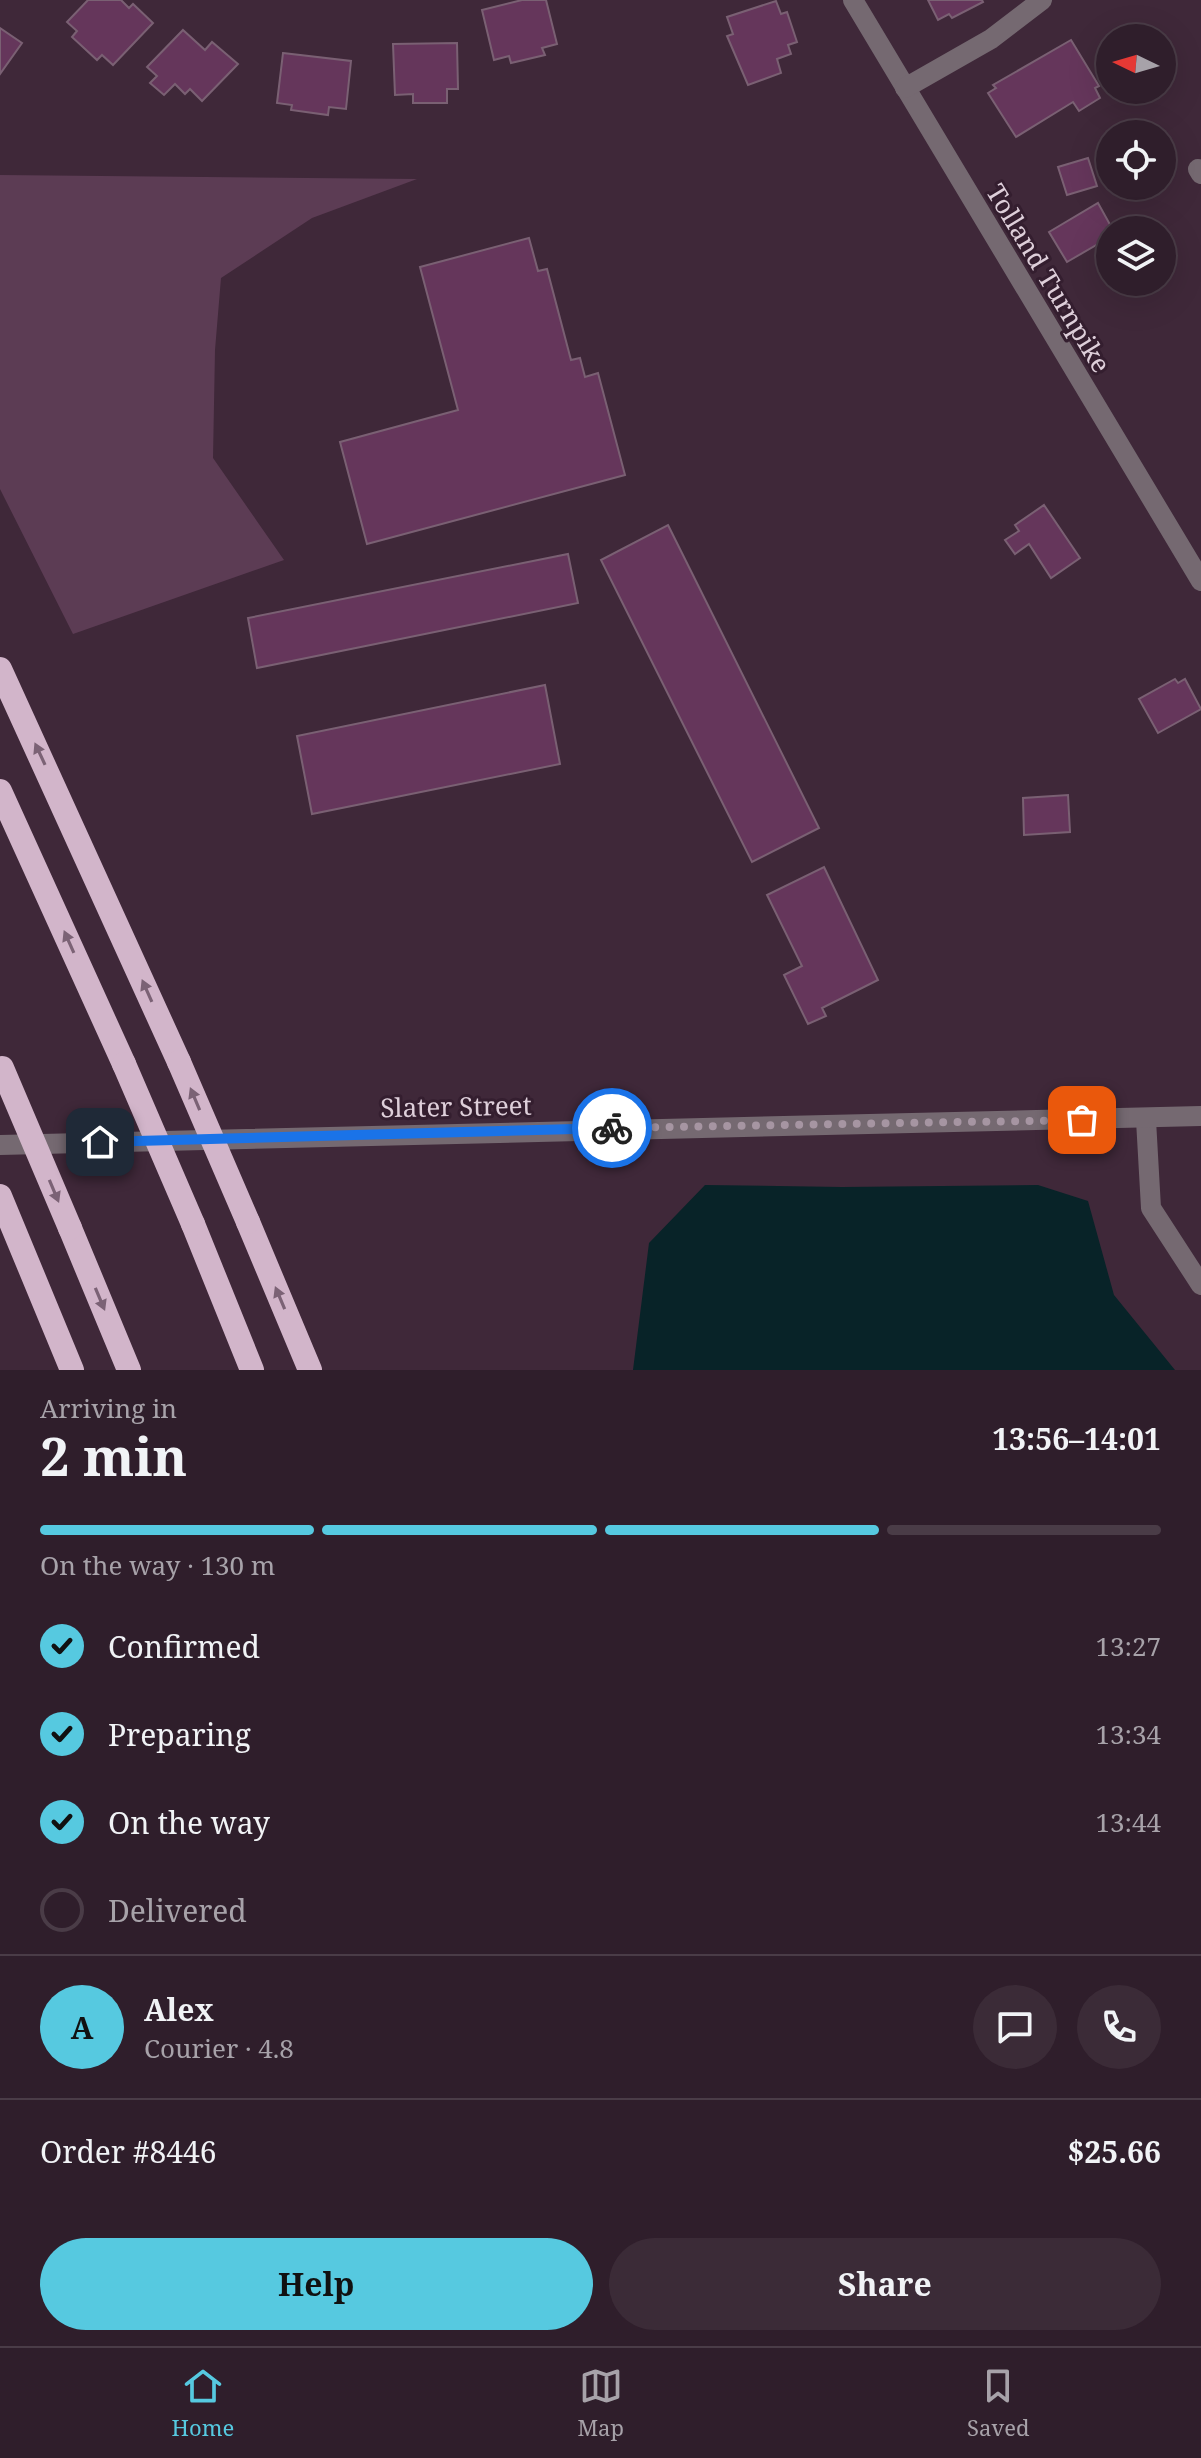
<!DOCTYPE html>
<meta charset="utf-8">
<style>
body{margin:0;font-family:"Noto Serif",serif;background:#3b2b37;color:#f1f3f6;height:100vh;display:flex;flex-direction:column;font-size:30px;white-space:nowrap}
*{box-sizing:border-box;margin:0}
p{font-size:26px;color:#a7a2a9}
.icon{flex:none;width:44px;height:44px;fill:none;stroke:currentColor;stroke-width:2;stroke-linecap:round;stroke-linejoin:round}
.map{position:relative;height:1370px;overflow:hidden}
.sheet{display:flex;flex-direction:column;background:#2f1e2b;flex:1}
.sheet>*{flex:none}
.needle{width:52px;rotate:275deg}
.fabs{position:absolute;left:1096px;top:24px;display:grid;gap:16px}
.fabs a{display:grid;place-items:center;width:80px;height:80px;border-radius:50%;background:#2f1e2b;box-shadow:0 8px 32px #0002,0 0 0 2px #4a3c47;font-size:40px}
.pin{position:absolute;display:grid;place-items:center;width:68px;height:68px;color:#fff;margin:-34px;border-radius:16px;box-shadow:0 4px 12px #0006}
.courier{position:absolute;display:grid;place-items:center;width:80px;height:80px;margin:-40px;border:6px solid #1a73e8;border-radius:50%;background:#fff;color:#222;box-shadow:0 2px 10px #0007}
.head em{font-style:normal;font-weight:700}
.head div{display:flex;flex-direction:column-reverse}
.head{display:flex;align-items:center;justify-content:space-between;height:136px;padding:0 40px}
h1{font-size:52px;font-weight:700;line-height:60px}
.bar{display:grid;grid-template-columns:repeat(4,1fr);gap:12px 8px;align-content:center;height:96px;padding:0 40px}
.bar i{height:10px;border-radius:6px;background:#4a3c47}
.bar .on{background:#56c9e0}
.bar p{grid-column:span 4}
.line{display:flex;align-items:center;gap:20px;padding:0 40px;border-top:2px solid #4a3c47}
.line div{flex:1}
.round{display:grid;place-items:center;flex:none;width:84px;height:84px;border-radius:42px;background:#3b2b37}
ol{padding:0 40px;list-style:none}
li{display:flex;align-items:center;gap:24px;height:88px}
li p{margin-inline-start:auto}
li .icon{padding:8px;border-radius:50%;background:#56c9e0;color:#111;stroke-width:4}
li:last-child{color:#a7a2a9}
li i{width:44px;height:44px;border:4px solid #4a3c47;border-radius:50%}
.cta{display:flex;gap:16px;margin-top:auto;padding:16px 40px}
.cta a{flex:1;height:92px;border-radius:48px;background:#56c9e0;color:#111;font-size:32px;font-weight:700;line-height:92px;text-align:center}
.cta a+a{background:#3b2b37;color:#f1f3f6}
.tab-bar{display:flex;justify-content:space-around;align-items:center;height:112px;border-top:2px solid #4a3c47;background:#2f1e2b;font-size:22px;color:#a7a2a9}
.tab-bar a{display:grid;justify-items:center;gap:4px}
.tab-bar .on{color:#56c9e0}
.map>svg:first-child{display:block}
.green{fill:#5c3c54}
.water{fill:#082328}
.building{fill:#65365b;stroke:#7a6073;stroke-width:2}
.lines{fill:none;stroke-linecap:round;stroke-linejoin:round}
.minor{stroke:#756971;stroke-width:20}
.highway{stroke:#d2b5ca;stroke-width:24}
.highway-bridge{stroke:#d2b5ca;stroke-width:24}
.oneway{fill:#7b6275}
.done{stroke:#a695a2;stroke-width:8;stroke-dasharray:0 14.4}
.route{stroke:#1a73e8;stroke-width:10}
.labels{text-anchor:middle;dominant-baseline:central;stroke-width:6;stroke-linejoin:round;paint-order:stroke}
.street-label{font-size:26px;fill:#decfda;stroke:#341e2f}
</style>
<div class="map">
<svg width="1201" height="1370" viewBox="0 0 1201 1370">
<rect width="100%" height="100%" fill="#3f2839"/>
<!-- green -->
<path class="green" d="M 0,175 L 417,179 L 312,218 L 221,278 L 215,350 L 213,458 L 284,560 L 73,634 L 0,489 Z"/>
<!-- water -->
<path class="water" d="M 705,1185 L 842,1187 L 1038,1185 L 1088,1201 L 1114,1295 L 1175,1370 L 633,1370 L 649,1243 Z"/>
<!-- building -->
<g class="building">
<path d="M 88,0 L 121,0 L 129,8 L 133,4 L 153,23 L 113,65 L 102,55 L 97,60 L 72,37 L 77,31 L 67,22 Z"/>
<path d="M 522,0 L 546,0 L 557,44 L 542,48 L 545,55 L 511,63 L 509,56 L 494,60 L 482,10 Z"/>
<path d="M 928,0 L 982,0 L 983,2 L 952,18 L 949,14 L 938,20 Z"/>
<path d="M 776,1 L 781,14 L 787,12 L 797,42 L 788,45 L 791,54 L 777,59 L 781,73 L 748,85 L 727,36 L 733,34 L 727,17 Z"/>
<path d="M 0,28 L 22,43 L 0,74 Z"/>
<path d="M 183,30 L 205,50 L 212,42 L 238,64 L 202,101 L 190,89 L 185,94 L 175,84 L 164,95 L 150,83 L 157,76 L 147,67 Z"/>
<path d="M 1071,40 L 1099,86 L 1095,88 L 1100,98 L 1079,111 L 1073,102 L 1016,137 L 988,93 L 996,88 L 993,85 Z"/>
<path d="M 457,43 L 458,89 L 447,89 L 447,103 L 413,103 L 413,94 L 395,95 L 393,44 Z"/>
<path d="M 283,53 L 351,61 L 346,109 L 329,107 L 328,115 L 291,110 L 292,105 L 277,103 Z"/>
<path d="M 1088,158 L 1097,186 L 1067,195 L 1058,167 Z"/>
<path d="M 1098,203 L 1113,230 L 1110,230 L 1110,237 L 1067,262 L 1049,232 Z"/>
<path d="M 529,238 L 538,271 L 547,269 L 571,360 L 580,358 L 585,377 L 598,373 L 625,475 L 367,544 L 340,442 L 458,410 L 420,267 Z"/>
<path d="M 1044,505 L 1080,558 L 1051,578 L 1029,544 L 1015,554 L 1005,540 L 1019,531 L 1015,525 Z"/>
<path d="M 668,525 L 819,828 L 752,862 L 601,560 Z"/>
<path d="M 568,554 L 578,603 L 257,668 L 248,618 Z"/>
<path d="M 1175,679 L 1178,683 L 1185,679 L 1201,709 L 1158,733 L 1139,699 Z"/>
<path d="M 545,685 L 560,764 L 312,814 L 297,736 Z"/>
<path d="M 1068,795 L 1070,832 L 1024,835 L 1023,798 Z"/>
<path d="M 824,867 L 878,980 L 822,1008 L 826,1016 L 808,1024 L 784,975 L 802,966 L 767,895 Z"/>
</g>
<g class="lines">
<!-- minor -->
<g class="minor">
<path d="M 853,0 L 1201,581"/>
<path d="M 905,88 L 991,39 L 1042,0"/>
<path d="M 1198,169 L 1201,174"/>
<path d="M 1146,1120 L 1151,1208 L 1201,1285"/>
<path d="M 0,1145 L 1201,1116"/>
</g>
<!-- highway -->
<g class="highway">
<path d="M 0,669 L 179,1062"/>
<path d="M 0,791 L 124,1064"/>
<path d="M 0,1196 L 72,1370"/>
<path d="M 248,1222 L 310,1370"/>
<path d="M 193,1224 L 252,1370"/>
<path d="M 70,1228 L 129,1370"/>
</g>
<!-- highway-bridge -->
<g class="highway-bridge">
<path d="M 179,1062 L 248,1222"/>
<path d="M 124,1064 L 193,1224"/>
<path d="M 2,1068 L 70,1228"/>
</g>
</g>
<!-- one-way arrows -->
<defs><path id="oneway-solid" d="M-6-.8H1V-3.2L6.5 0L1 3.2V.8H-6Z" transform="scale(2)"/></defs>
<g class="oneway">
<use href="#oneway-solid" transform="translate(40 754) rotate(-115)"/>
<use href="#oneway-solid" transform="translate(69 942) rotate(-114)"/>
<use href="#oneway-solid" transform="translate(147 991) rotate(-114)"/>
<use href="#oneway-solid" transform="translate(195 1099) rotate(-113)"/>
<use href="#oneway-solid" transform="translate(54 1191) rotate(67)"/>
<use href="#oneway-solid" transform="translate(280 1298) rotate(-113)"/>
<use href="#oneway-solid" transform="translate(100 1299) rotate(67)"/>
</g>
<g class="lines">
<!-- done -->
<path class="done" d="M 612,1128 L 1082,1120"/>
<!-- route -->
<path class="route" d="M 100,1142 L 612,1128"/>
</g>
<g class="labels">
<!-- street labels -->
<g class="street-label">
<text transform="translate(1049 278) rotate(59)">Tolland Turnpike</text>
<text transform="translate(456 1106) rotate(-1)">Slater Street</text>
</g>
</g>
</svg>
<div class="fabs">
<a><svg class="needle" viewBox="-14 -14 28 28"><path d="M0-13l5 13h-10z" fill="#e53935"/><path d="M0 13l5-13h-10z" fill="#a7a2a9"/></svg></a>
<a><svg class="icon" aria-label="locate" viewBox="0 0 24 24"><circle cx="12" cy="12" r="6"/><path d="M12 2v4M12 18v4M2 12h4M18 12h4"/></svg></a>
<a><svg class="icon" aria-label="layers" viewBox="0 0 24 24"><path d="M12 4l9 5-9 5-9-5zM3 14l9 5 9-5"/></svg></a>
</div>
<div class="pin" style="left:1082px;top:1120px;background:#ea580c"><svg class="icon" aria-label="bag" viewBox="0 0 24 24"><path d="M5 8h14l-1 12H6zM9 8a3 3 0 0 1 6 0"/></svg></div>
<div class="pin" style="left:100px;top:1142px;background:#1f2937"><svg class="icon" aria-label="home" viewBox="0 0 24 24"><path d="M3 11l9-7 9 7M6 9v11h12V9"/></svg></div>
<div class="courier" style="left:612px;top:1128px"><svg class="icon" aria-label="bike" viewBox="0 0 24 24"><circle cx="6" cy="16" r="4"/><circle cx="18" cy="16" r="4"/><path d="M6 16l4-8h5l3 8M10 8l3 8H6M13 5h3"/></svg></div>
</div>
<section class="sheet">
<div class="head"><div><h1>2 min</h1><p>Arriving in</p></div><em>13:56–14:01</em></div>
<div class="bar"><i class="on"></i><i class="on"></i><i class="on"></i><i></i><p>On the way · 130 m</p></div>
<ol>
<li><svg class="icon" aria-label="check" viewBox="0 0 24 24"><path d="M5 12l5 5 9-10"/></svg>Confirmed<p>13:27</p></li>
<li><svg class="icon" aria-label="check" viewBox="0 0 24 24"><path d="M5 12l5 5 9-10"/></svg>Preparing<p>13:34</p></li>
<li><svg class="icon" aria-label="check" viewBox="0 0 24 24"><path d="M5 12l5 5 9-10"/></svg>On the way<p>13:44</p></li>
<li><i></i>Delivered</li>
</ol>
<div class="line" style="height:144px"><b class="round" style="background:#56c9e0;color:#111">A</b><div><b>Alex</b><p>Courier · 4.8</p></div><a class="round"><svg class="icon" aria-label="chat" viewBox="0 0 24 24"><path d="M4 5h16v11H9l-5 4z"/></svg></a><a class="round"><svg class="icon" aria-label="phone" viewBox="0 0 24 24"><path d="M5 4h4l2 5-3 2q2 4 5 5l2-3 5 2v4C11 20 4 13 5 4z"/></svg></a></div>
<div class="line" style="height:104px"><div>Order #8446</div><b>$25.66</b></div>
<div class="cta"><a>Help</a><a>Share</a></div>
</section>
<nav class="tab-bar">
<a class="on"><svg class="icon" aria-label="home" viewBox="0 0 24 24"><path d="M3 11l9-7 9 7M6 9v11h12V9"/></svg>Home</a>
<a><svg class="icon" aria-label="map" viewBox="0 0 24 24"><path d="M3 6l6-2 6 2 6-2v14l-6 2-6-2-6 2zM9 4v14M15 6v14"/></svg>Map</a>
<a><svg class="icon" aria-label="saved" viewBox="0 0 24 24"><path d="M7 4h10v16l-5-4-5 4z"/></svg>Saved</a>
</nav>
